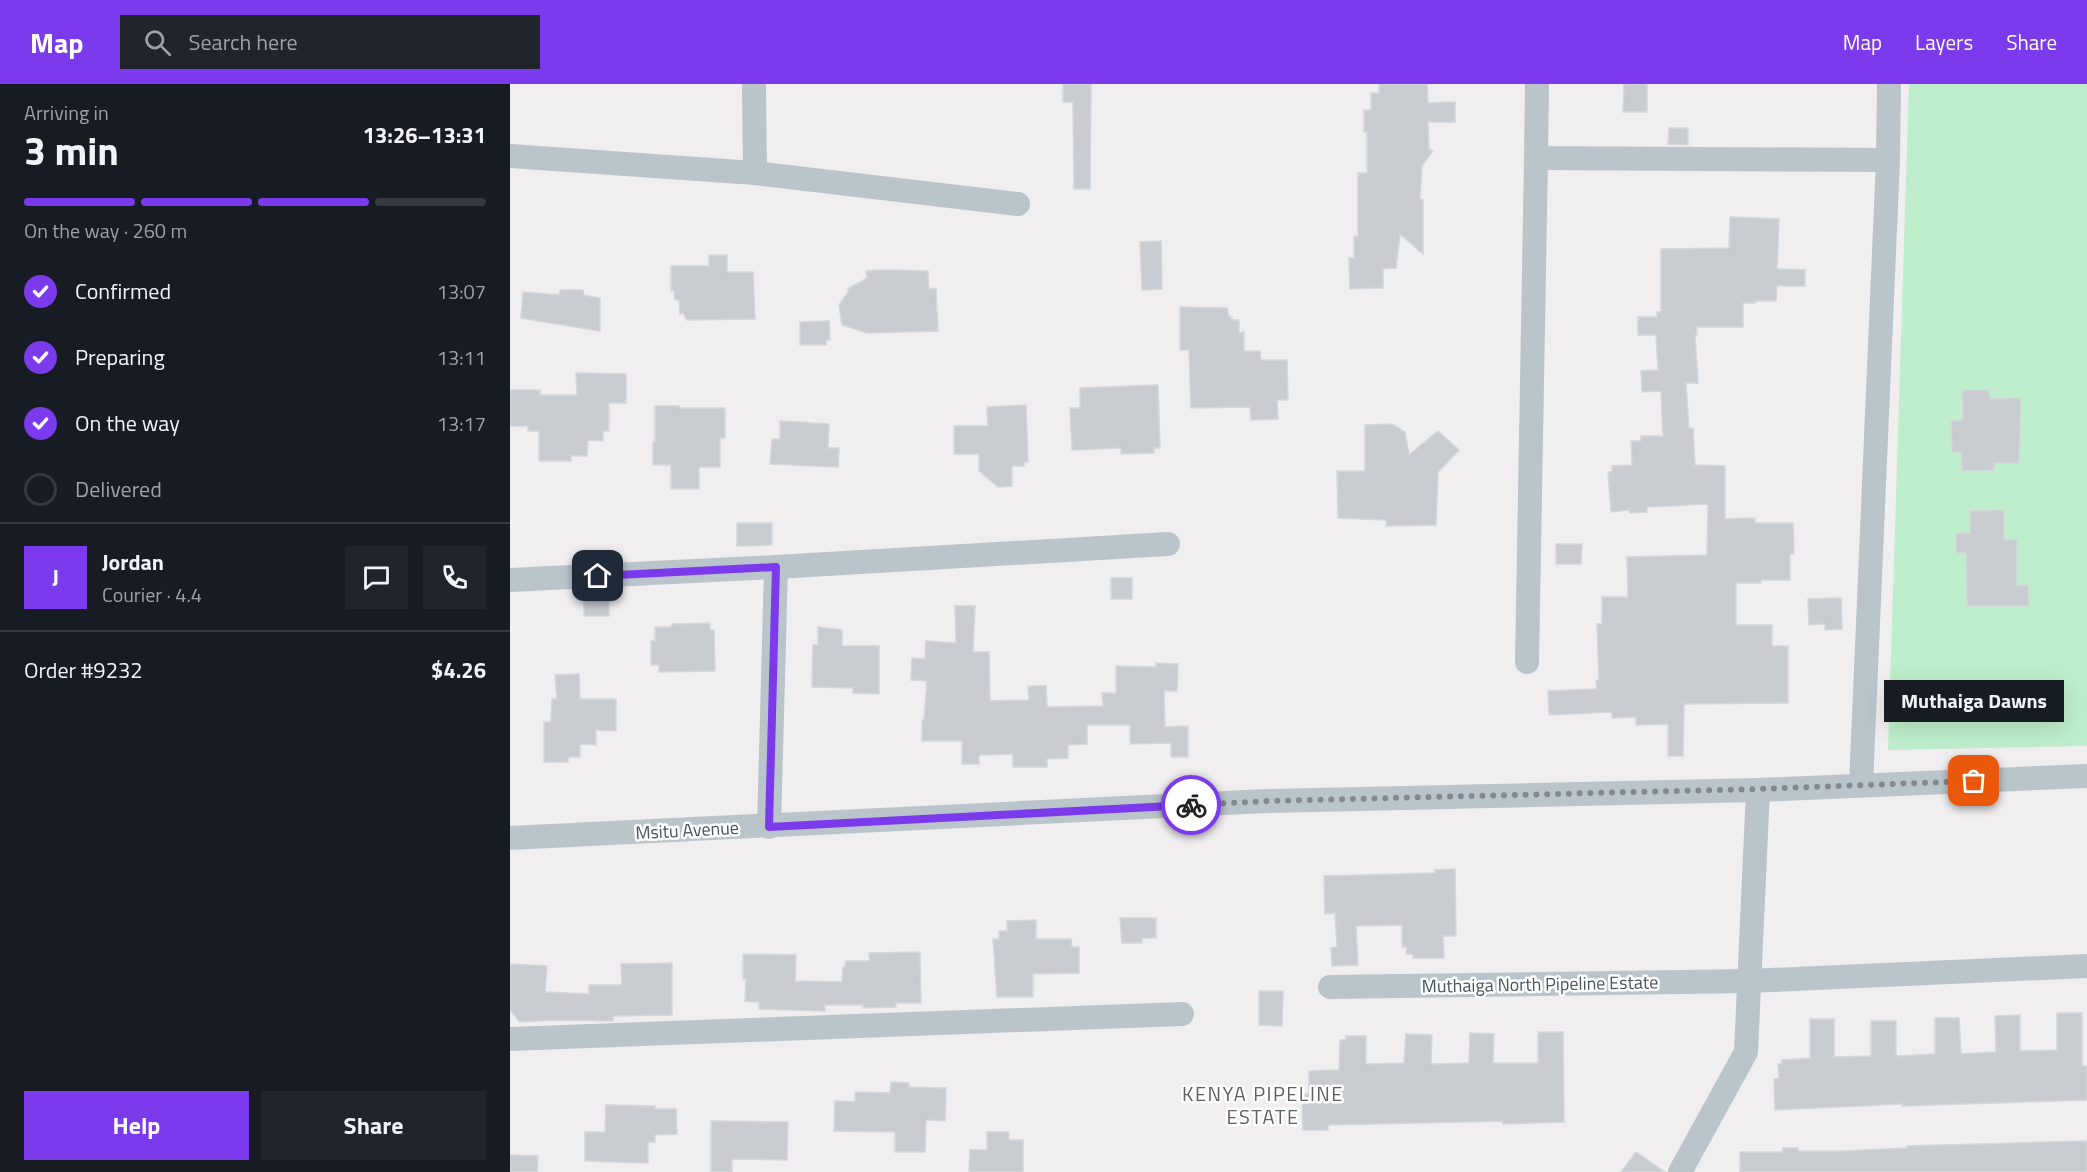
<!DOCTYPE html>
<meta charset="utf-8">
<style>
body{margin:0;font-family:"Titillium Web",sans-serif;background:#20242c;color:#f1f3f6;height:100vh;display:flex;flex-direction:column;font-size:22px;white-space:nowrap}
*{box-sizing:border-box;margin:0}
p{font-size:20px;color:#9ea1a6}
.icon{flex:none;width:33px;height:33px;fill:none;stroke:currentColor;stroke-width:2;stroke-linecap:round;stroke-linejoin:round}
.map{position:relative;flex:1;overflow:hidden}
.sheet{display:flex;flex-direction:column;background:#171b24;width:510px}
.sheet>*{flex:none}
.pin{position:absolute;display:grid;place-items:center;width:51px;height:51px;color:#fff;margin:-26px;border-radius:12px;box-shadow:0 3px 9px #0006}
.courier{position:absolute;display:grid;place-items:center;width:60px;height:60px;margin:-30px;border:4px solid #7c3aed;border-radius:50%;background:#fff;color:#222;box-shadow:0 2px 8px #0007}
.bubble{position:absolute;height:42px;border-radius:0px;background:#171b24;box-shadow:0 6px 24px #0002;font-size:20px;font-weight:700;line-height:42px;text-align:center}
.summary em{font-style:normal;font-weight:700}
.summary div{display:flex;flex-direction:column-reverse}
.summary{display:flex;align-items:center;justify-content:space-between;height:102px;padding:0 24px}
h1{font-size:39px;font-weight:700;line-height:45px}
.bar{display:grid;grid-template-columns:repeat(4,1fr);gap:9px 6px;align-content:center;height:72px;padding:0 24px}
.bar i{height:8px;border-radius:4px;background:#363941}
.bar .current{background:#7c3aed}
.bar p{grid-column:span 4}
.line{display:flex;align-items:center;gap:15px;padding:0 24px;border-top:2px solid #363941}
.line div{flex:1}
.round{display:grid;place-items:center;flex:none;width:63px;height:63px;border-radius:0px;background:#20242c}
ol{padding:0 24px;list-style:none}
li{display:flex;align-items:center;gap:18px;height:66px}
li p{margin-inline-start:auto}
li .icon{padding:6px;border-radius:50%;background:#7c3aed;color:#fff;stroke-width:4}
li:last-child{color:#9ea1a6}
li i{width:33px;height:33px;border:3px solid #363941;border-radius:50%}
.action{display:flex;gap:12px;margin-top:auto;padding:12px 24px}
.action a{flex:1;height:69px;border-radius:0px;background:#7c3aed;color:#fff;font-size:24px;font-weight:700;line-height:69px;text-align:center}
.action a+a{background:#20242c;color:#f1f3f6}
header{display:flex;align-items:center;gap:36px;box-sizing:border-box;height:84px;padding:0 30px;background:#7c3aed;color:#fff}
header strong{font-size:28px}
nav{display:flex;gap:33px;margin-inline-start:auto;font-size:21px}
.search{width:420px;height:54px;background:#20242c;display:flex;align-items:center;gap:15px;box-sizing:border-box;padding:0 21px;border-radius:0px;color:#9ea1a6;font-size:22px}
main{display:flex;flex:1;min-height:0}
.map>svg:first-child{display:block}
.green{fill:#beeecb}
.building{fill:#c8ccd1;stroke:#d3d6da;stroke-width:1.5}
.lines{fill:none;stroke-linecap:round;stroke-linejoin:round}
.minor{stroke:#bac5cb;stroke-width:24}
.done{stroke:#828a8f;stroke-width:6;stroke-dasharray:0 10.8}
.route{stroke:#7c3aed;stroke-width:8}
.labels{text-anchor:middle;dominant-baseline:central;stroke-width:5;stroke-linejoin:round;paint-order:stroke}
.street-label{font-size:18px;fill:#47545b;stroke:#fff}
.neighbourhood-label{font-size:20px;letter-spacing:1.5px;fill:#5b6063;stroke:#fff}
</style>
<header>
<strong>Map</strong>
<div class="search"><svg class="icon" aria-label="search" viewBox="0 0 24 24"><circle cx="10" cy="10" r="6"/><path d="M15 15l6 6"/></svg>Search here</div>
<nav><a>Map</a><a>Layers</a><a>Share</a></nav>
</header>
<main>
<section class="sheet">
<div class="summary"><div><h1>3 min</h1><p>Arriving in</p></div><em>13:26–13:31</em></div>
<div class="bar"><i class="current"></i><i class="current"></i><i class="current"></i><i></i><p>On the way · 260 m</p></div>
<ol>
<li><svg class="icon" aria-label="check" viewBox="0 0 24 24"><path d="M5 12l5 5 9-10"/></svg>Confirmed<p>13:07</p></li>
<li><svg class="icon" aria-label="check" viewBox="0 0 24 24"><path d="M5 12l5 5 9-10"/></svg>Preparing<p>13:11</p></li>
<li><svg class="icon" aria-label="check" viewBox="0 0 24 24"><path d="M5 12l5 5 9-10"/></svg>On the way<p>13:17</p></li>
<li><i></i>Delivered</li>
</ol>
<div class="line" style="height:108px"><b class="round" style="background:#7c3aed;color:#fff">J</b><div><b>Jordan</b><p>Courier · 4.4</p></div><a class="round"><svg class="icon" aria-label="chat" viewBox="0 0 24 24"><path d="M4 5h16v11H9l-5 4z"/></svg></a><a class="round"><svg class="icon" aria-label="phone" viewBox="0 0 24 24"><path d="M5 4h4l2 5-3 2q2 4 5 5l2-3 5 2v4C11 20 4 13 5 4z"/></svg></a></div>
<div class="line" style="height:78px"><div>Order #9232</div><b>$4.26</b></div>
<div class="action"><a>Help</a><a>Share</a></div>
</section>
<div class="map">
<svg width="1577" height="1088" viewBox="0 0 1577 1088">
<rect width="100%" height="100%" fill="#f1eeef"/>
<!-- green -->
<path class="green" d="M 1399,0 L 1577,0 L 1577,662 L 1378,666 Z"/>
<!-- building -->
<g class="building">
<path d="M 553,0 L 581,0 L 580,105 L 564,105 L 563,18 L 553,18 Z"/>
<path d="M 869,0 L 917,0 L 918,19 L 945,18 L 945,38 L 918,38 L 919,64 L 923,67 L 912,82 L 910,115 L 913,116 L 913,170 L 890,150 L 886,184 L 873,185 L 873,204 L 840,205 L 839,174 L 844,174 L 844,152 L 848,152 L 848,89 L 857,89 L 857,48 L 854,48 L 854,26 L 861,26 L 861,9 L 869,9 Z"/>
<path d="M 1114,0 L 1137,0 L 1137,28 L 1113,28 Z"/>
<path d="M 1159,44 L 1178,44 L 1178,61 L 1158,60 Z"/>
<path d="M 1220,133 L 1269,135 L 1267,185 L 1295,186 L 1295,202 L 1267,202 L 1266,217 L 1246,217 L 1245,219 L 1233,219 L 1233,243 L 1187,243 L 1187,251 L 1185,251 L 1188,299 L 1176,299 L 1179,345 L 1183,344 L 1185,381 L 1215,382 L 1215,435 L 1245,434 L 1245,439 L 1283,439 L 1284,470 L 1280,470 L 1280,496 L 1251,496 L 1251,499 L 1226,499 L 1226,541 L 1262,541 L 1262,562 L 1278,562 L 1278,619 L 1174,620 L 1173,672 L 1158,672 L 1158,640 L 1126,641 L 1126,633 L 1102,634 L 1102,628 L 1039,631 L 1038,607 L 1087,605 L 1086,597 L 1089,596 L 1087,540 L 1092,540 L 1092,513 L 1118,513 L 1117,473 L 1197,471 L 1198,420 L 1137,423 L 1137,428 L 1120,429 L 1119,426 L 1101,428 L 1098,388 L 1102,388 L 1102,382 L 1122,381 L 1121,357 L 1131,357 L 1131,352 L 1153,352 L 1151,307 L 1132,308 L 1131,287 L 1148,286 L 1146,251 L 1128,251 L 1128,233 L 1147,233 L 1147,228 L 1151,228 L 1151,165 L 1219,164 Z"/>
<path d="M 651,157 L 652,205 L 632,206 L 630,158 Z"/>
<path d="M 199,171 L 217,171 L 217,188 L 243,188 L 245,235 L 177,236 L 173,229 L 170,230 L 169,216 L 165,216 L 164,206 L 161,207 L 161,182 L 199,182 Z"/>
<path d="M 373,186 L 418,187 L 419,205 L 426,204 L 428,247 L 357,249 L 332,241 L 329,221 L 338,208 L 338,205 L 357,194 L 356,187 Z"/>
<path d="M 51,206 L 73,206 L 74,211 L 90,214 L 90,247 L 11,234 L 13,208 L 49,211 Z"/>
<path d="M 670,223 L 717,224 L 719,233 L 722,233 L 722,236 L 729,236 L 729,249 L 734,248 L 734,267 L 750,267 L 751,276 L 777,276 L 778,316 L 767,316 L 768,335 L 741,336 L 740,323 L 681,324 L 679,266 L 670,266 Z"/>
<path d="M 319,237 L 320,256 L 316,256 L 316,261 L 290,261 L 290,238 Z"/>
<path d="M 66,289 L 116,290 L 116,319 L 99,319 L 99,347 L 93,347 L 93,357 L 78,356 L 77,372 L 61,372 L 61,377 L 29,377 L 29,347 L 18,347 L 18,342 L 0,342 L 0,306 L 30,306 L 30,311 L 67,311 Z"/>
<path d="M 648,301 L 650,364 L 644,364 L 644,369 L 611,370 L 611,364 L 562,366 L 560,324 L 570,324 L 570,304 Z"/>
<path d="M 1452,306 L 1479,306 L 1480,315 L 1511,314 L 1509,379 L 1484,379 L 1484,386 L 1452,387 L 1451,368 L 1442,368 L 1441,337 L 1453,336 Z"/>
<path d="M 516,321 L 518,378 L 514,378 L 514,382 L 502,382 L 502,402 L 488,403 L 469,387 L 469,370 L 444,370 L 444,342 L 478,342 L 477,323 Z"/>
<path d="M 145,322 L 169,322 L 169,324 L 215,324 L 215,354 L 210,354 L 210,383 L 189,383 L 189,405 L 161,405 L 161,381 L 143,381 L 143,358 L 145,358 Z"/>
<path d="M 270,337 L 319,340 L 318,364 L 329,364 L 328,383 L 260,380 L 262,355 L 270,355 Z"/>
<path d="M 882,340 L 895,348 L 899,371 L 928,347 L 949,366 L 928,388 L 926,441 L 876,442 L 876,436 L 828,434 L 827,387 L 855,387 L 855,341 Z"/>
<path d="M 1494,426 L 1494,456 L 1507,455 L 1507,502 L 1518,501 L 1519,522 L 1457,522 L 1456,469 L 1446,469 L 1446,449 L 1460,449 L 1460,427 Z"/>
<path d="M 227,439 L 262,439 L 262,461 L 227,462 Z"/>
<path d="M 1046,460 L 1072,460 L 1071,480 L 1046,480 Z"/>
<rect x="601" y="494" width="21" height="21"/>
<rect x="74" y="514" width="25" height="18"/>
<path d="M 1331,514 L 1332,545 L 1315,546 L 1315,540 L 1299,541 L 1298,515 Z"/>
<path d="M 445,522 L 465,522 L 463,568 L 479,568 L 480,617 L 519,616 L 518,602 L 536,602 L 537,623 L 593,622 L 592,609 L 606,609 L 606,582 L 646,583 L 646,579 L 668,580 L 667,607 L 654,607 L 655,643 L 678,642 L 678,673 L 661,673 L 661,659 L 620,660 L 620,641 L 577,641 L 577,660 L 558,661 L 558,674 L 537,675 L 537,683 L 503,683 L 503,670 L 469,671 L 469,680 L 452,680 L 452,657 L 412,657 L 412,636 L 414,636 L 417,597 L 401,596 L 402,574 L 415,575 L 416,557 L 446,559 Z"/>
<path d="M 200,539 L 200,546 L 204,546 L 205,587 L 149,588 L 149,581 L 141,581 L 141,557 L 145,557 L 145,543 L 162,543 L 162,540 Z"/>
<path d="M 308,543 L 332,546 L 332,562 L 369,562 L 369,610 L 343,609 L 343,604 L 302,603 L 303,561 L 308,561 Z"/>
<path d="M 69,590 L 70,615 L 106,615 L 106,647 L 86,646 L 86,661 L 70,660 L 70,673 L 58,673 L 58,678 L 34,678 L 34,638 L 41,638 L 42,615 L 47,615 L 45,591 Z"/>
<path d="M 945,785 L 946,852 L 933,852 L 934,874 L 903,874 L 903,870 L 896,870 L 897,863 L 892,863 L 892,841 L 846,842 L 848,881 L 822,882 L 821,864 L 827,863 L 825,829 L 815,830 L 814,792 L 925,789 L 925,786 Z"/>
<path d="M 610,834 L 646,834 L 646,854 L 632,854 L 632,859 L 612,859 Z"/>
<path d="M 526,836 L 526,855 L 561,855 L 562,863 L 569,863 L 569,889 L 523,890 L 523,913 L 487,913 L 483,855 L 489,855 L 489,847 L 497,847 L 497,837 Z"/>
<path d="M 410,868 L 411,919 L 385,919 L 386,923 L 353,924 L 353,921 L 315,921 L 315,927 L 249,925 L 249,918 L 235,917 L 236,895 L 233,895 L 233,870 L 286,871 L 285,897 L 332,898 L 333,883 L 335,883 L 336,877 L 360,877 L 359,869 Z"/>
<path d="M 162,879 L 162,931 L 103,932 L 103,937 L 44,936 L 10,938 L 0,926 L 0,880 L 37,882 L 35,908 L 79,910 L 79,901 L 112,901 L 111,880 Z"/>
<path d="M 749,907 L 773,907 L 772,942 L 749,941 Z"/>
<path d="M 1547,929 L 1572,929 L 1572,982 L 1577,982 L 1577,1016 L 1392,1022 L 1392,1020 L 1265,1026 L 1264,995 L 1269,994 L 1268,980 L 1272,980 L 1272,976 L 1300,974 L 1300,935 L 1324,935 L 1324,973 L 1361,972 L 1361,937 L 1386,937 L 1386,970 L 1388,972 L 1425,970 L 1425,934 L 1449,934 L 1451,970 L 1486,968 L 1485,932 L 1510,931 L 1510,967 L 1547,966 Z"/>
<path d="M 1028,948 L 1053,948 L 1054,1038 L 993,1040 L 993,1037 L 818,1041 L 818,1046 L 793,1046 L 792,1010 L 799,1010 L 799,987 L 829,986 L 830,956 L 836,956 L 836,952 L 856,952 L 856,980 L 894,979 L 896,950 L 922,951 L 921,980 L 959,979 L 960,949 L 984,950 L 983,979 L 1028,979 Z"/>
<path d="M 381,998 L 399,999 L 399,1003 L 436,1004 L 435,1037 L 416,1036 L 415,1068 L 385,1068 L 385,1048 L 324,1047 L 325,1017 L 345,1018 L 345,1008 L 380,1009 Z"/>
<path d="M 96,1021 L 145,1022 L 145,1025 L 166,1025 L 167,1050 L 145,1051 L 145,1058 L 138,1058 L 138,1079 L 75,1077 L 75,1048 L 95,1048 Z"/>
<path d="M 201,1037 L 278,1038 L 277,1076 L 222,1075 L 222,1088 L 201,1088 Z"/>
<path d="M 477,1048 L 499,1048 L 499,1056 L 513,1056 L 513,1088 L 459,1088 L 460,1066 L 477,1066 Z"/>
<path d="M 1577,1057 L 1577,1088 L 1230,1088 L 1230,1068 L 1272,1068 L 1273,1064 L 1288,1064 L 1288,1067 L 1334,1067 L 1397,1064 L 1397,1062 Z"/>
<path d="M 1126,1068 L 1155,1088 L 1111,1088 Z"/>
<path d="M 0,1071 L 28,1072 L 27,1088 L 0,1088 Z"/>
</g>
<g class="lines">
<!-- minor -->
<g class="minor">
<path d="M 244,0 L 245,89"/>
<path d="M 1027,0 L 1026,74 L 1378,76"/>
<path d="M 0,72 L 245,89 L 508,120"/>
<path d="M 0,496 L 266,483 L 658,460"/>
<path d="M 1017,578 L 1026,74"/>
<path d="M 1351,701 L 1378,76 L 1379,0"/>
<path d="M 259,743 L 266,483"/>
<path d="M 0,754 L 757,717 L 1248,706 L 1577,692"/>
<path d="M 820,903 L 1239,897 L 1577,882"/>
<path d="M 0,955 L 672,930"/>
<path d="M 1170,1088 L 1236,968 L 1248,706"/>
</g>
</g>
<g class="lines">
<!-- done -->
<path class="done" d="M 681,721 L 758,717 L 1248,705 L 1464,697"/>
<!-- route -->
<path class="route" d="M 88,492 L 266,483 L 259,743 L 681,721"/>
</g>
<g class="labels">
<!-- street labels -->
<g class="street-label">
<text transform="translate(177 746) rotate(-3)">Msitu Avenue</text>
<text transform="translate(1030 900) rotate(-1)">Muthaiga North Pipeline Estate</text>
</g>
<!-- neighbourhood labels -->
<g class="neighbourhood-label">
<text x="753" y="1009">KENYA PIPELINE<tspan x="753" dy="23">ESTATE</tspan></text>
</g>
</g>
</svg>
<div class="pin" style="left:1464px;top:697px;background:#ea580c"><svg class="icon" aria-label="bag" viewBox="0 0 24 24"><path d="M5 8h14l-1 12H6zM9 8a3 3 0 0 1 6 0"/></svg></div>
<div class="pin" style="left:88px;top:492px;background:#1f2937"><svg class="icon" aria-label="home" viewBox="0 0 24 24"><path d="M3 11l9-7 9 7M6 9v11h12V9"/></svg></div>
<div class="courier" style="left:681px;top:721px"><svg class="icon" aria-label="bike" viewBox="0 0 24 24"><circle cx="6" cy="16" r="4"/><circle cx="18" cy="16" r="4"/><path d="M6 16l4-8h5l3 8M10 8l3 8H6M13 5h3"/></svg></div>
<div class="bubble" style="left:1374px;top:596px;width:180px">Muthaiga Dawns</div>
</div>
</main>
